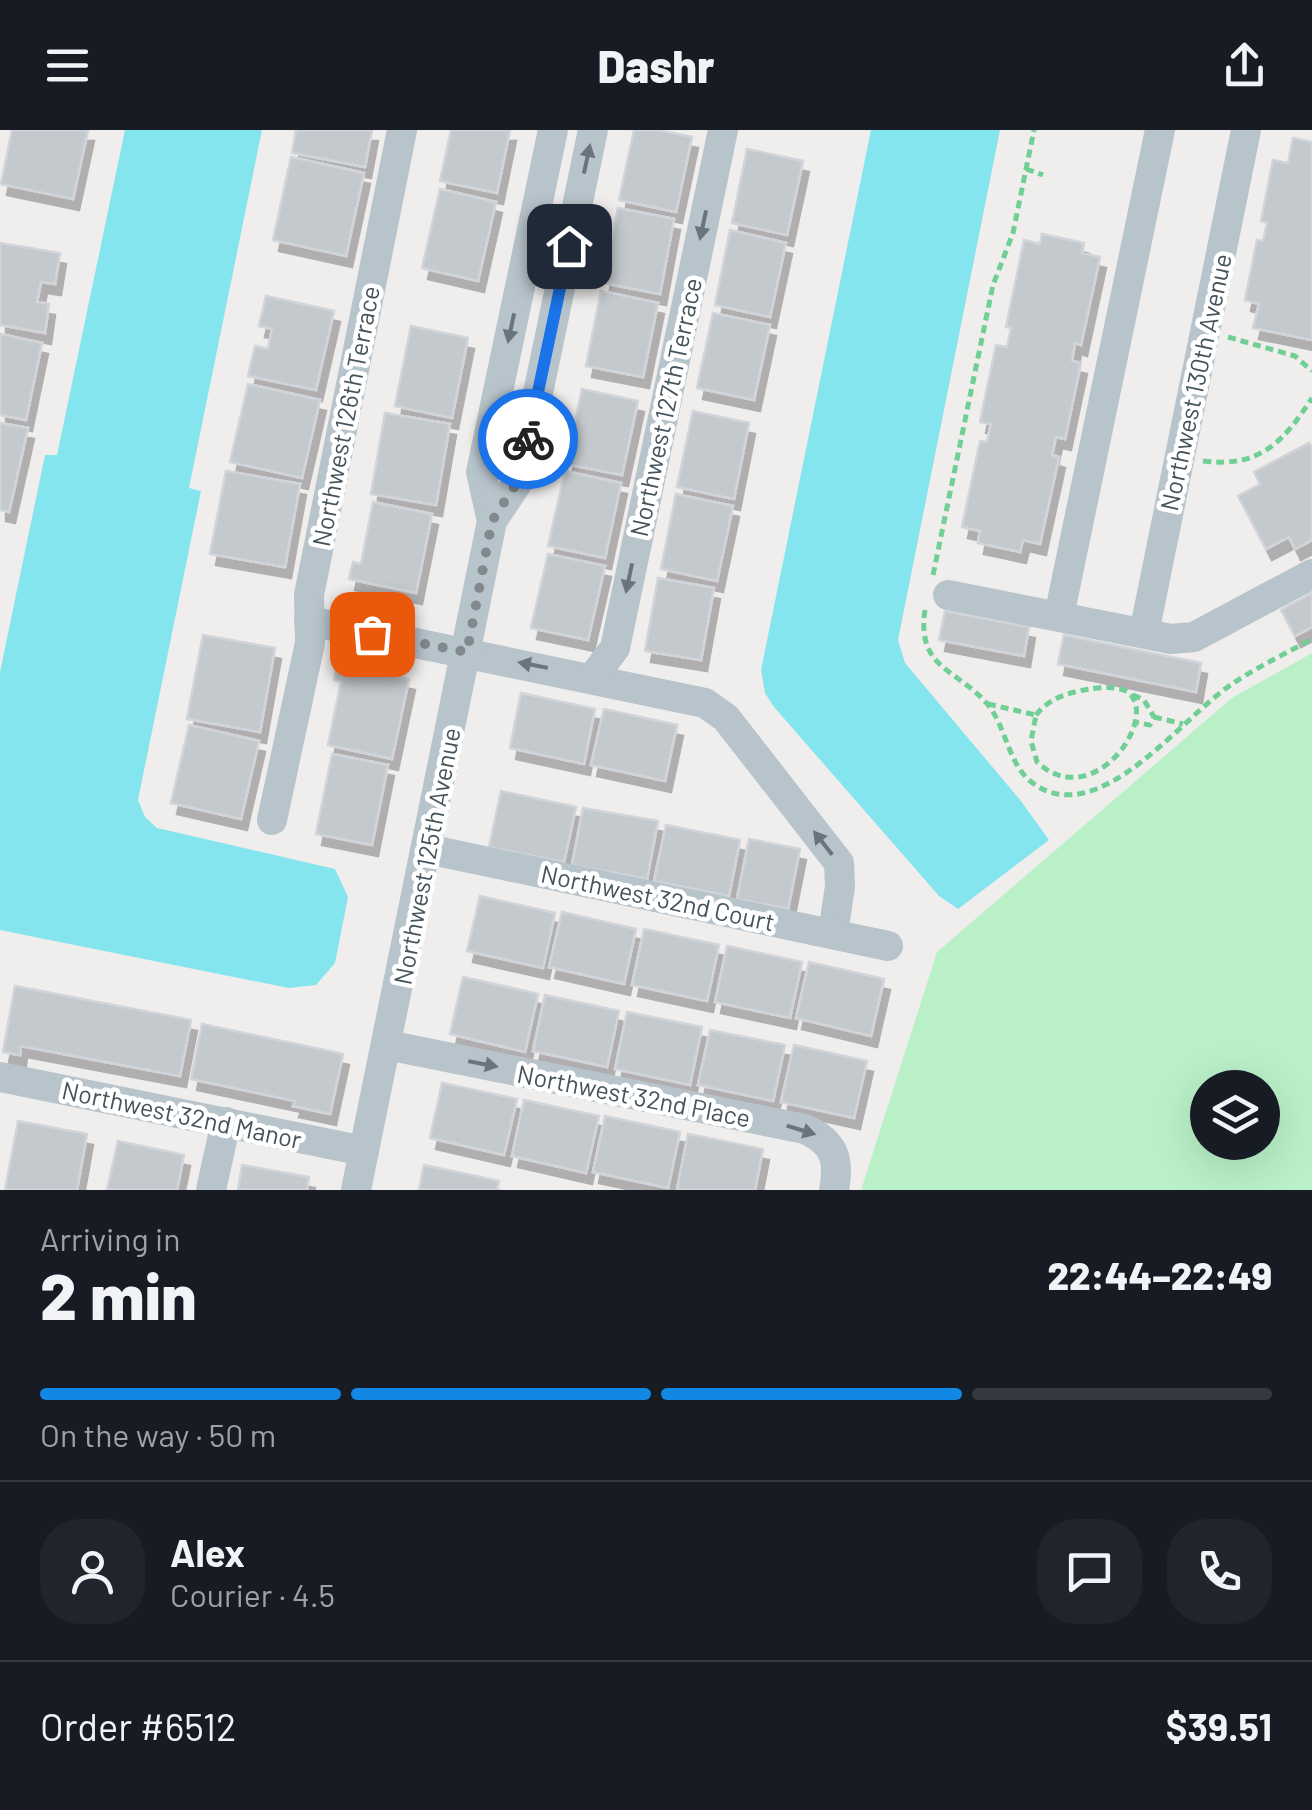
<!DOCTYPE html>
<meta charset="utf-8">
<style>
body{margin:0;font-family:Barlow,sans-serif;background:#20242c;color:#f1f3f6;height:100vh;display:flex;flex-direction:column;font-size:38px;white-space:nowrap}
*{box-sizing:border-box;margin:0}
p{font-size:32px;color:#9ea1a6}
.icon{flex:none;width:55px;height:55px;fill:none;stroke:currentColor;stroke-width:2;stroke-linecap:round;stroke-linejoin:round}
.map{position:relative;height:1060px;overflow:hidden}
.drawer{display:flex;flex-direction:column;background:#171b24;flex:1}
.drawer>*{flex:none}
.fabs{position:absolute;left:1190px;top:940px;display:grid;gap:20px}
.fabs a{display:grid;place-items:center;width:90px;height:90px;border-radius:50%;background:#171b24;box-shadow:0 10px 40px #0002;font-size:50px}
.pin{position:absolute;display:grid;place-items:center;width:85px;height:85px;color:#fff;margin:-42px;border-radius:20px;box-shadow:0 5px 15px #0006}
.courier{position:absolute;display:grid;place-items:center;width:100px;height:100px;margin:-50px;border:8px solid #1a73e8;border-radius:50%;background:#fff;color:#222;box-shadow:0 2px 12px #0007}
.head em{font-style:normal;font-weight:800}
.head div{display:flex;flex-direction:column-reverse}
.head{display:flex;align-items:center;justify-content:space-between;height:170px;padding:0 40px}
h1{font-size:65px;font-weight:800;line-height:75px}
.bar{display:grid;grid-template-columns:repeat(4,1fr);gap:15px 10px;align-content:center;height:120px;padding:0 40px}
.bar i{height:12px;border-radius:8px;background:#363941}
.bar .selected{background:#1387e4}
.bar p{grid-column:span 4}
.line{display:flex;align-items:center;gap:25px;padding:0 40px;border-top:2px solid #363941}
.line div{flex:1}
.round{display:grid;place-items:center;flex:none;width:105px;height:105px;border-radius:40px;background:#20242c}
header{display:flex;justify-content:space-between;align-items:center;height:130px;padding:0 40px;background:#171b24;font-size:45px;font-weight:800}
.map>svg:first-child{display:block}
.green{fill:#b9f0c8;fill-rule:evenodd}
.water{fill:#85e5ee}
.building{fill:#c4c9cd;stroke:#d1d4d9;stroke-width:2.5;filter:url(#shadow)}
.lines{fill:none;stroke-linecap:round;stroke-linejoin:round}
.path{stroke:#70cf95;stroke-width:5;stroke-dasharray:8 5;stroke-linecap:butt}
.minor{stroke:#b8c4cb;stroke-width:30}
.oneway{fill:#68757d}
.done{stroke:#81898e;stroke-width:10;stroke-dasharray:0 18}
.route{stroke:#1a73e8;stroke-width:12}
.labels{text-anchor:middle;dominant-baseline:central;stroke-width:9;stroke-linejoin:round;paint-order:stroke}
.street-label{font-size:25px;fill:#45535b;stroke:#fff}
</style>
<header><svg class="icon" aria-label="menu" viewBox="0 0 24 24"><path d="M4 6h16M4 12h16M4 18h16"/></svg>Dashr<svg class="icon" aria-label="share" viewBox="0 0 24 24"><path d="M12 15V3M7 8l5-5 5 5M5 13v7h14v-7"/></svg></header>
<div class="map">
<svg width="1312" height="1060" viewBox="0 0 1312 1060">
<defs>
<filter id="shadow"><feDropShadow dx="6" dy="11" stdDeviation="0" flood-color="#0004"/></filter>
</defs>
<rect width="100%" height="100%" fill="#f0eded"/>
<!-- green -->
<path class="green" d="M 1312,523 L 1312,1060 L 861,1060 L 937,822 L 1232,568 ZM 1208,958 L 1262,958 L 1262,1012 L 1208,1012 Z"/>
<!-- water -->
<g class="water">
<path d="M 125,0 L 262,0 L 189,358 L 201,361 L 138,670 L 145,687 L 157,698 L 335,739 L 348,767 L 335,833 L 316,855 L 289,858 L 0,800 L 0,542 L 45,325 L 57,325 Z"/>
<path d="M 871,0 L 1000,0 L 898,510 L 905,533 L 1021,671 L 1049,710 L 958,779 L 939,766 L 774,577 L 765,563 L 761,540 Z"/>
</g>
<!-- building -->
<g class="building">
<path d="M 12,0 L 88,0 L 73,69 L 1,54 Z"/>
<path d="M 296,0 L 372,0 L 365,37 L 292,23 Z"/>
<path d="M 451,0 L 510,0 L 497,63 L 440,51 Z"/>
<path d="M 634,0 L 658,0 L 692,7 L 676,82 L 619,70 Z"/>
<path d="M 1293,8 L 1312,12 L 1312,210 L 1253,198 L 1259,174 L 1245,170 L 1257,110 L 1263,111 L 1267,93 L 1261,91 L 1273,30 L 1288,33 Z"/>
<path d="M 747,19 L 803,31 L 787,105 L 732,93 Z"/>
<path d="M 291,27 L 364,43 L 346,126 L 273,110 Z"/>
<path d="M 440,59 L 496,72 L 478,151 L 422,138 Z"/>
<path d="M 618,78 L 674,89 L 660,164 L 603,153 Z"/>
<path d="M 730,100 L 786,113 L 770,187 L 715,175 Z"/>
<path d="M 1042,104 L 1084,113 L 1082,123 L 1100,127 L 1081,215 L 1075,213 L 1072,231 L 1081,233 L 1065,309 L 1056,307 L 1052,325 L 1059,327 L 1040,414 L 1023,410 L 1020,422 L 978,413 L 980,401 L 962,397 L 980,311 L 987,312 L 991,294 L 980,292 L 996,215 L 1007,217 L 1011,198 L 1006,197 L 1024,110 L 1040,114 Z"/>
<path d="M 0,113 L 60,123 L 55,154 L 41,152 L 37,172 L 49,174 L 45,203 L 0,195 Z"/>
<path d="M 601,161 L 658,173 L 643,247 L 586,236 Z"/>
<path d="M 266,166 L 334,181 L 316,260 L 248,246 L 255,216 L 268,219 L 272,199 L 259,196 Z"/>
<path d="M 713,183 L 770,195 L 754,270 L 697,258 Z"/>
<path d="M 411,196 L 468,208 L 452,288 L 395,276 Z"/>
<path d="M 0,204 L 42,213 L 26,290 L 0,285 Z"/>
<path d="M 248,254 L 320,270 L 302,348 L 230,332 Z"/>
<path d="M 582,259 L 638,271 L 622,345 L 566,334 Z"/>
<path d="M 693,281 L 749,293 L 734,369 L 677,357 Z"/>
<path d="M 385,283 L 450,294 L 436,375 L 371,364 Z"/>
<path d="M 0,293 L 28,298 L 9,382 L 0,380 Z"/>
<path d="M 1309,313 L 1312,318 L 1312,410 L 1295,419 L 1289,407 L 1266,419 L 1238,366 L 1260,354 L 1254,342 Z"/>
<path d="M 226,341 L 300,354 L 285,437 L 210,424 Z"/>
<path d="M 565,341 L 621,353 L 605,428 L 548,416 Z"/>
<path d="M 676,364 L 733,376 L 717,451 L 661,439 Z"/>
<path d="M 373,372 L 432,384 L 416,463 L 349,449 L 353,432 L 361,434 Z"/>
<path d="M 548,424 L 605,436 L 588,510 L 531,498 Z"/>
<path d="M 658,448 L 714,458 L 701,530 L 645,521 Z"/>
<path d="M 1312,463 L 1312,497 L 1295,506 L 1281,480 Z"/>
<path d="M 945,481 L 1029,497 L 1024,526 L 939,510 Z"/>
<path d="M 203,505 L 275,518 L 260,602 L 187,589 Z"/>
<path d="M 1064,505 L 1201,533 L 1196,562 L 1058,534 Z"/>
<path d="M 337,533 L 409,549 L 392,629 L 328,615 L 341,552 L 334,550 Z"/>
<path d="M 521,563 L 595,579 L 584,634 L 510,618 Z"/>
<path d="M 604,579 L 677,595 L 665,651 L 591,635 Z"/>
<path d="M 189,595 L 259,611 L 241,689 L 171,673 Z"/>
<path d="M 332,624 L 388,635 L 372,715 L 316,704 Z"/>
<path d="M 501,661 L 576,677 L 564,732 L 489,717 Z"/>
<path d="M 583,678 L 658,691 L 647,749 L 572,735 Z"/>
<path d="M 666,695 L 740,710 L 729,766 L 654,751 Z"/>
<path d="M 749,709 L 800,719 L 788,779 L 737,769 Z"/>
<path d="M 480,766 L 555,783 L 543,838 L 467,821 Z"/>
<path d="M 562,782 L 636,799 L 624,854 L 549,837 Z"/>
<path d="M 644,799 L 719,815 L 707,871 L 632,855 Z"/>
<path d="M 727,816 L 802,832 L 790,888 L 715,872 Z"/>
<path d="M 809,832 L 884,849 L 871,906 L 796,888 Z"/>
<path d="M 463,847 L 538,864 L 525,922 L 450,904 Z"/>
<path d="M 15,856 L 191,890 L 180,946 L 21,916 L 20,925 L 3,922 Z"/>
<path d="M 545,865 L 619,881 L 607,937 L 533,921 Z"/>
<path d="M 627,882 L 702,897 L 690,955 L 615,939 Z"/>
<path d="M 202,894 L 343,924 L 330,984 L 293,976 L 295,971 L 191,949 Z"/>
<path d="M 710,900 L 785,915 L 773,971 L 698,955 Z"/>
<path d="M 794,915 L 867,931 L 854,988 L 781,972 Z"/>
<path d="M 442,953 L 517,969 L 504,1025 L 430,1008 Z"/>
<path d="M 524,970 L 599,986 L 586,1043 L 512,1026 Z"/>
<path d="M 605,986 L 680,1002 L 668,1058 L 593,1042 Z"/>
<path d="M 18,991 L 87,1004 L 77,1060 L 5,1060 Z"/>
<path d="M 688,1004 L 763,1019 L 755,1060 L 677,1060 Z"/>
<path d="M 118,1011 L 184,1025 L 177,1060 L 107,1060 Z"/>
<path d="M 242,1035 L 309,1047 L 307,1060 L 238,1060 Z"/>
<path d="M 424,1035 L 499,1051 L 497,1060 L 419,1060 Z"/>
</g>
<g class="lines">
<!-- path -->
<g class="path">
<path d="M 1026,39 L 1043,45"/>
<path d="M 1228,207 L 1295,226 L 1312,241"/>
<path d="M 1203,331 C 1259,338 1283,313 1312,268"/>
<path d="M 933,445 L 993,155 L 1013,103 L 1034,0"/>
<path d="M 925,480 C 916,540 959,539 988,575 C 1007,598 1008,636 1034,654 C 1100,700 1182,587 1232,554 C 1257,537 1285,524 1312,509"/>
<path d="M 1133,565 L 1144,570 L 1154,587 L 1150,595 L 1134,592"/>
<path d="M 988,574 L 1036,585 L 1031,611 L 1037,632 C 1089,681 1152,600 1133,568 C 1126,555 1103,557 1090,559 C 1070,562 1049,568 1036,585"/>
<path d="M 1154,587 L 1183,594"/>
</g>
<!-- minor -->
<g class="minor">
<path d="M 492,391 L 481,342 L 553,0"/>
<path d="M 948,465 L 1171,509 L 1194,507 L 1312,444"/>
<path d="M 1059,486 L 1160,0"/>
<path d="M 309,491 L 705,573 L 726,588 L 839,733 L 840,756 L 833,804"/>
<path d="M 1144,503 L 1246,0"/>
<path d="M 593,547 L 615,518 L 723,0"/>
<path d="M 272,690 L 310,513 L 309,465 L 402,0"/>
<path d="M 427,719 L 888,816"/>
<path d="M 387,915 L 805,999 C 834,1012 840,1029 834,1060"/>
<path d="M 0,947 L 364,1021"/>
<path d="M 211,1060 L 226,992"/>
<path d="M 356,1060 L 492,391 L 520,349 L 593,0"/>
</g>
</g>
<!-- one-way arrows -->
<defs><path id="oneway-solid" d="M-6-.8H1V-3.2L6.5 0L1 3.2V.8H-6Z" transform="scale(2.5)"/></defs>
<g class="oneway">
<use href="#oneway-solid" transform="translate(587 29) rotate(-78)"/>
<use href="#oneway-solid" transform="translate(703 95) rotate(102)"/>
<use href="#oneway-solid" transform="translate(511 198) rotate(102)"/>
<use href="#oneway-solid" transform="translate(629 448) rotate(102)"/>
<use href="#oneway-solid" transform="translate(533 535) rotate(-169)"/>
<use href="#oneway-solid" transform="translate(823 713) rotate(-128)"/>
<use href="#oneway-solid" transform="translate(483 934) rotate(11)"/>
<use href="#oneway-solid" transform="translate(801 1000) rotate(17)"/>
</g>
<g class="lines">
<!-- done -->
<path class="done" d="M 372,504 L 467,522 L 492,391 L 520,348 L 528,309"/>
<!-- route -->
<path class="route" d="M 528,309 L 569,116"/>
</g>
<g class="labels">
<!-- street labels -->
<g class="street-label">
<text transform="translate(1195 252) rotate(-78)">Northwest 130th Avenue</text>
<text transform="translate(665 277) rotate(-78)">Northwest 127th Terrace</text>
<text transform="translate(345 286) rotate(-79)">Northwest 126th Terrace</text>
<text transform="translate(426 726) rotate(-79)">Northwest 125th Avenue</text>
<text transform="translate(658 767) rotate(12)">Northwest 32nd Court</text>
<text transform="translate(634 965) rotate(11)">Northwest 32nd Place</text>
<text transform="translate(182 984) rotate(12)">Northwest 32nd Manor</text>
</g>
</g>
</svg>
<div class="fabs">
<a><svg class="icon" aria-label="layers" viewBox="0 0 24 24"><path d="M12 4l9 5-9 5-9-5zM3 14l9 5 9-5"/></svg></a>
</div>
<div class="pin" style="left:372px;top:504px;background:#ea580c"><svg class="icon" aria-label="bag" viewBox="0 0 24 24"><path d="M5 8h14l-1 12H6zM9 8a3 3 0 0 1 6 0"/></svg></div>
<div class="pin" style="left:569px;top:116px;background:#1f2937"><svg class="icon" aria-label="home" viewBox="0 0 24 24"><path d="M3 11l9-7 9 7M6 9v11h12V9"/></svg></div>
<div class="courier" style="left:528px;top:309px"><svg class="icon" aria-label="bike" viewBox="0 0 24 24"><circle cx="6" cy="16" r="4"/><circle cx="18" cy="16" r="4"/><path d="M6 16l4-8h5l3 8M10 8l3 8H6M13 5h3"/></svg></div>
</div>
<section class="drawer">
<div class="head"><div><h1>2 min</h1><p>Arriving in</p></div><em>22:44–22:49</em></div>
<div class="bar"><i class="selected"></i><i class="selected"></i><i class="selected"></i><i></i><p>On the way · 50 m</p></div>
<div class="line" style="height:180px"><a class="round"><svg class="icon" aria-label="person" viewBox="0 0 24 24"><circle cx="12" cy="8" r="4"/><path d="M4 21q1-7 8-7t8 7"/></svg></a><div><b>Alex</b><p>Courier · 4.5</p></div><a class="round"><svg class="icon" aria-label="chat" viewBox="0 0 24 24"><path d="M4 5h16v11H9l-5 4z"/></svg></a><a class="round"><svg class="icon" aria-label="phone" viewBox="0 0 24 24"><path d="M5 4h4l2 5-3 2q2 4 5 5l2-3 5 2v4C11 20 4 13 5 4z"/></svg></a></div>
<div class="line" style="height:130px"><div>Order #6512</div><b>$39.51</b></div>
</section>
